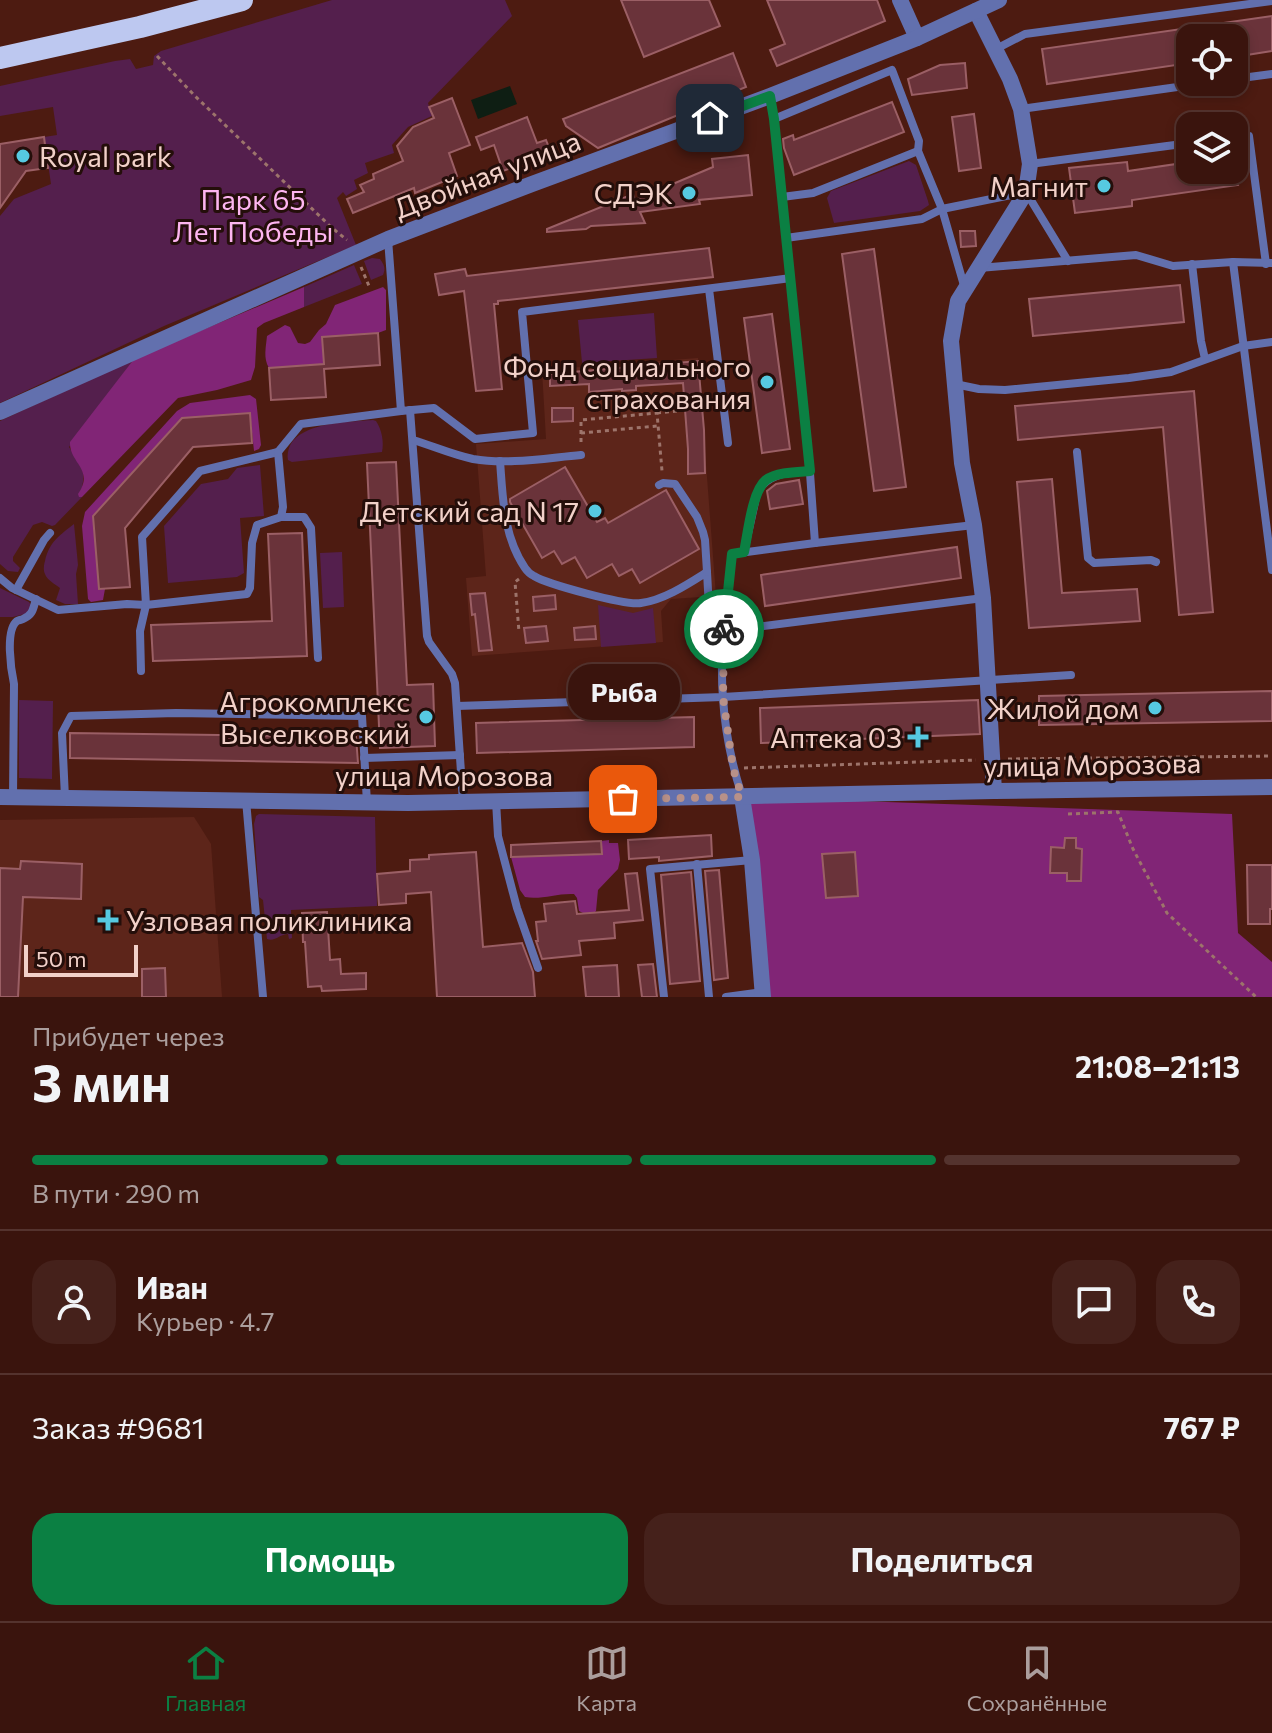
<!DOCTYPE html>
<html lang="ru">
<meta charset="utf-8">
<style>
body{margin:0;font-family:Commissioner,sans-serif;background:#45211b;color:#f1f3f6;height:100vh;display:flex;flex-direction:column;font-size:30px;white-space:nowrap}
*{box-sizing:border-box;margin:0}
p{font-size:26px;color:#ab9e9d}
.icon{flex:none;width:44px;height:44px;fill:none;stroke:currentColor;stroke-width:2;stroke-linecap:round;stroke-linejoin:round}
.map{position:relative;height:997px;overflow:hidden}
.sheet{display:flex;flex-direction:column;background:#3a140d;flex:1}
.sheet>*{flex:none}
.buttons{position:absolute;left:1176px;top:24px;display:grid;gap:16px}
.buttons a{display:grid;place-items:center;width:72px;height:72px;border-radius:16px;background:#3a140d;box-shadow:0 4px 12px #0003,0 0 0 2px #54332e;font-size:40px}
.scale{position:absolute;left:24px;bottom:20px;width:114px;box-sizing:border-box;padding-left:8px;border:4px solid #f2d1c9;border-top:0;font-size:22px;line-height:28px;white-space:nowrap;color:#f2d1c9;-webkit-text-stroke:6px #240e0a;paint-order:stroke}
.pin{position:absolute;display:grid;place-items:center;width:68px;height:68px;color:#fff;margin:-34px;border-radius:16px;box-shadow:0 4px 12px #0006}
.courier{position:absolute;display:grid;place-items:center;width:80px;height:80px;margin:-40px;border:6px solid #0b8043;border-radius:50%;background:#fff;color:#222;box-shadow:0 2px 10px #0007}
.bubble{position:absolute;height:56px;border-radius:24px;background:#3a140d;box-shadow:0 4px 12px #0003,0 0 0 2px #54332e;font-size:26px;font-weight:700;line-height:56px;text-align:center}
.summary em{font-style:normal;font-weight:700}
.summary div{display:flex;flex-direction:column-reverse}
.summary{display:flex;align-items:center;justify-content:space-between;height:136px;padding:0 32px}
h1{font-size:52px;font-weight:700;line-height:60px}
.bar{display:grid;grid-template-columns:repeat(4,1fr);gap:12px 8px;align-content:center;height:96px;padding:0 32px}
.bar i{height:10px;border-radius:6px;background:#54332e}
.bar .current{background:#0b8043}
.bar p{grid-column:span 4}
.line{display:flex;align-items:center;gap:20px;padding:0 32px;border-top:2px solid #54332e}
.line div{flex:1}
.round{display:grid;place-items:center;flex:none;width:84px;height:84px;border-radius:24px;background:#45211b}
.primary-button{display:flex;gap:16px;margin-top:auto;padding:16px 32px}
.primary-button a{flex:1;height:92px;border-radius:24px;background:#0b8043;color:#fff;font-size:32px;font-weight:700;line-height:92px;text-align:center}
.primary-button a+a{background:#45211b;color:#f1f3f6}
.tab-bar{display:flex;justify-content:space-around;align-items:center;height:112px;border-top:2px solid #54332e;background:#3a140d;font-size:22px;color:#ab9e9d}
.tab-bar a{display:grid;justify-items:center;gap:4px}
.tab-bar .current{color:#0b8043}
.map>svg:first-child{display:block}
.built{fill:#5d251a}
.green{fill:#541f4d}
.forest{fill:#812576}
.water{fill:#0e1e13}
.building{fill:#6a333a;stroke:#9b5f65;stroke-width:2}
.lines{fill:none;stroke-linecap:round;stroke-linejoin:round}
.path{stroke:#9d746b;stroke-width:3;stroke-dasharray:4 4;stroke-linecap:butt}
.service{stroke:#6270ae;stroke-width:8}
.minor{stroke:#6270ae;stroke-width:16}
.tertiary{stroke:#6270ae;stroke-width:16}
.trunk{stroke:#bdc8f0;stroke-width:22}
.done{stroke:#b89189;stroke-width:8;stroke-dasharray:0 14.4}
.route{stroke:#0b8043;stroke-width:10}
.poi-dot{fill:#56c9e1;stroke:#240e0a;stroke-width:3}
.labels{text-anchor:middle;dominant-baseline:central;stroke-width:6;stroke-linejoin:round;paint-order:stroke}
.poi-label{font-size:28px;fill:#f2d1c9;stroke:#240e0a;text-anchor:end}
.street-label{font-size:28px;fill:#f2d1c9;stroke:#240e0a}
.park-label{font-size:28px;fill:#fdb5f0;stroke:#240e0a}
</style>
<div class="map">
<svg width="1272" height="997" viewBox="0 0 1272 997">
<rect width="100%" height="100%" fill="#4d1b11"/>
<!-- built -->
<g class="built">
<path d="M 698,358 L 716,596 L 671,599 L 661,611 L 663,642 L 472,656 L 466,578 L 486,576 L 476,444 L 546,439 L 542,370 Z"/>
<path d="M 194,817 L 211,844 L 222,997 L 0,997 L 0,820 Z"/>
</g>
<!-- green -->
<g class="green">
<path d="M 332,0 L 505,0 L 512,16 L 428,103 L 432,116 L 408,127 L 392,145 L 394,153 L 365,163 L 368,173 L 354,180 L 357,189 L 346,196 L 343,192 L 337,198 L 356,245 L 164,326 L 0,403 L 0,216 L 14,199 L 51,184 L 44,137 L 57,135 L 53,107 L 0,116 L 0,86 L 115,61 L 130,59 L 136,69 L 153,65 L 154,56 L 161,51 Z"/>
<path d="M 909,161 L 916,165 L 928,201 L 929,205 L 920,211 L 834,223 L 827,198 L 831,191 Z"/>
<path d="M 372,258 L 380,259 C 384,265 386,268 383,275 L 371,280 L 364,261 Z"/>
<path d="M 354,265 L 362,284 L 304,307 L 304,287 Z"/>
<path d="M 654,313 L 657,358 L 582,363 L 578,320 Z"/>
<path d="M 134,359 L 69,447 C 71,451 74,454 77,458 C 86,471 84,483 79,497 L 82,497 L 55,525 L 52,526 L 42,522 L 33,525 L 13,557 L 13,561 L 20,568 L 18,572 L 8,571 L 0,564 L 0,421 Z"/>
<path d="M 373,420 L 376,421 C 382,430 384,442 382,452 L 292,462 L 288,460 C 284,422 347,422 373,420 Z"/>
<path d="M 260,465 L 264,516 L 240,518 L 244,573 L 237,577 L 168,583 L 164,526 L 201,484 L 228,479 L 237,468 Z"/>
<path d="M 74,524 L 78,565 L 76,574 L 78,604 L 65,604 L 56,600 L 60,588 C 55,584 47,580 45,574 C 43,570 44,564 45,561 C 49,542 60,535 74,524 Z"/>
<path d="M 342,552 L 344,607 L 323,608 L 320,553 Z"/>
<path d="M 0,588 L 29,602 L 31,605 L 28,613 L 13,617 L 0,617 Z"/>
<path d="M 598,605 L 633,613 L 653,608 L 656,643 L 601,647 Z"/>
<path d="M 19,700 L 53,701 L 52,779 L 19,778 Z"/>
<path d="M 259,814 L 375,817 L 377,906 L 291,910 L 292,938 L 289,939 L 288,934 C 280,934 275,942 267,939 L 263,900 L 259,897 L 254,824 L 256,816 Z"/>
</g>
<!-- forest -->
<g class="forest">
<path d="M 304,287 L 304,307 L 264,323 L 257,328 L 255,367 L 251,380 L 217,390 L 178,398 L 82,497 L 79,497 L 78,494 C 95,469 69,463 70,442 L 134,359 Z"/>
<path d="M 383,287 L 386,290 L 386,330 L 378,333 L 322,337 L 324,364 L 269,368 C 263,358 266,347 267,336 L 285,325 L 290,327 L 298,343 L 305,344 L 310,342 L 319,330 L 326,324 L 335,305 Z"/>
<path d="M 250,395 L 256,399 L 261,445 L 259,449 L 254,451 L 250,413 L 182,418 L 93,516 L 99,589 L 105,589 L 103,600 L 91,602 L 88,599 L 82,526 L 85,512 L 177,411 L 190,403 Z"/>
<path d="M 742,797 L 1232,814 L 1238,933 L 1272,962 L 1272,997 L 761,997 Z"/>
<path d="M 609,840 L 609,843 L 618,843 L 620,860 L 618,869 L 598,890 L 596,911 L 594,913 L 585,914 L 579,911 L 577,898 L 574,894 C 557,893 541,900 525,897 L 520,890 L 511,857 L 602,854 L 601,841 Z"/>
</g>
<!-- water -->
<path class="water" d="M 510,86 L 517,104 L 478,119 L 471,100 Z"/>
<!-- building -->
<g class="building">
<path d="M 621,0 L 709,0 L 720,26 L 644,57 Z"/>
<path d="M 767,0 L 877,0 L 885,21 L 777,66 L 770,50 L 785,44 Z"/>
<path d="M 1272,16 L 1272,51 L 1234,57 L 1234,38 L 1190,38 L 1190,63 L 1047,84 L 1042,49 Z"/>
<path d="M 733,53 L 746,87 L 598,148 L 566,126 L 563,119 Z"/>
<path d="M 965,63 L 967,88 L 912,95 L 908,79 L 940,65 Z"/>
<path d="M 452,98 L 470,145 L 449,153 L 457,176 L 415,193 L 414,188 L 353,213 L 347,199 L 364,192 L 360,185 L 374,179 L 373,174 L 403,161 L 397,146 L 413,127 L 434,118 L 429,107 Z"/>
<path d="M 892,102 L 904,132 L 794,175 L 784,148 L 783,139 L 793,135 L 794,140 Z"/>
<path d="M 974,114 L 981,168 L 959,171 L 952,117 Z"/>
<path d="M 527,117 L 537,143 L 546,140 L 551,153 L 503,171 L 494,145 L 481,150 L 476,137 Z"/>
<path d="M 44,137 L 48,168 L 26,171 L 0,208 L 0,144 Z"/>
<path d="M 748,155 L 752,195 L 699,200 L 700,204 L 640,212 L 645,223 L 591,226 L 586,229 L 547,232 L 547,229 L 633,194 L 635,200 L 713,167 L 712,159 Z"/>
<path d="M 1127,162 L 1128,171 L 1190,162 L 1190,170 L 1235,170 L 1238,185 L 1132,200 L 1132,206 L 1075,213 L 1069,168 Z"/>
<path d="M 960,231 L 975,231 L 976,246 L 961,247 Z"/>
<path d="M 709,248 L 713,277 L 498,301 L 498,304 L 494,304 L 502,389 L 476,391 L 464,291 L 439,295 L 435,274 L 465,269 L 467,276 Z"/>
<path d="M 874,249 L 906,487 L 874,491 L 842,254 Z"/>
<path d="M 1180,285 L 1184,322 L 1033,336 L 1029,299 Z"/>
<path d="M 772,314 L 790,449 L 762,453 L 744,318 Z"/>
<path d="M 378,333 L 380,365 L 324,369 L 326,397 L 271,400 L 269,368 L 324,364 L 322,337 Z"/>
<path d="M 698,361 L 704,430 L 705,473 L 688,474 L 688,449 L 683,383 L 636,386 L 636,390 L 622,391 L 622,389 L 589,392 L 589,384 L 550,386 L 550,374 Z"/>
<path d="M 1194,391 L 1213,612 L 1179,615 L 1163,427 L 1018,440 L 1015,406 Z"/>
<path d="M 552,408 L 573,408 L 573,421 L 552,422 Z"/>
<path d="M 250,413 L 252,443 L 193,447 L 125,528 L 130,587 L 99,589 L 93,516 L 182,418 Z"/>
<path d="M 396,462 L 407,685 L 433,684 L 435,746 L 380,748 L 367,463 Z"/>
<path d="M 565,467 L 597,522 L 605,518 L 608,523 L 666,490 L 699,549 L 640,583 L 632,569 L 619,576 L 612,564 L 587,578 L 575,557 L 562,564 L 554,551 L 542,558 L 510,502 L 510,499 Z"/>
<path d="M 1052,479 L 1062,593 L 1137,589 L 1140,621 L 1029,628 L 1017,482 Z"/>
<path d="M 799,480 L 803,504 L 770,509 L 767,491 L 776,484 Z"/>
<path d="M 302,533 L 307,656 L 153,661 L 151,625 L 272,621 L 268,534 Z"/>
<path d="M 957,547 L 961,578 L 765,606 L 761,575 Z"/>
<path d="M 485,593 L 492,650 L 479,651 L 475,614 L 472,615 L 470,594 Z"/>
<path d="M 555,595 L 556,609 L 534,611 L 533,597 Z"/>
<path d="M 546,626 L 548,641 L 526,643 L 524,628 Z"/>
<path d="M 595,626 L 596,639 L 575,640 L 574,628 Z"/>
<path d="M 1272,691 L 1272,721 L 1039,725 L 1039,696 Z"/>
<path d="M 978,700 L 980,734 L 761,743 L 760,708 Z"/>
<path d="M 694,717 L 694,747 L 477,753 L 476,723 Z"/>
<path d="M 70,733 L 356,737 L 358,763 L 70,758 Z"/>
<path d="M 711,835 L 712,856 L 659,861 L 659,857 L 629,859 L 628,840 Z"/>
<path d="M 1065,838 L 1076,838 L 1076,848 L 1082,849 L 1081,881 L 1067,881 L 1067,873 L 1050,873 L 1051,847 L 1064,848 Z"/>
<path d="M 601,841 L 602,854 L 511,857 L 511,845 Z"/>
<path d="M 476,852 L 483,947 L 522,943 L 533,972 L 535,997 L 437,997 L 431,892 L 406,894 L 406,903 L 379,905 L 377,874 L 410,871 L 410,860 L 429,859 L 429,855 Z"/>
<path d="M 855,852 L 858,896 L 826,898 L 822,854 Z"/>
<path d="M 21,861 L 82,864 L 81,899 L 23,897 L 18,997 L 0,997 L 0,868 L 20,869 Z"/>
<path d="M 1247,865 L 1272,865 L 1272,909 L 1270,909 L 1270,924 L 1248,924 Z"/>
<path d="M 719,870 L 728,978 L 714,980 L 705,871 Z"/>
<path d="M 691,872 L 700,981 L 670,984 L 661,875 Z"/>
<path d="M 637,873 L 643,920 L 614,923 L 615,938 L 579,941 L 581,955 L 542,959 L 536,941 L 538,941 L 536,922 L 546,921 L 544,904 L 575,901 L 577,914 L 629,910 L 625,874 Z"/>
<path d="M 327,912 L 330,960 L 340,959 L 341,974 L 366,973 L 366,989 L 322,991 L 321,986 L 308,987 L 305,942 L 303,942 L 302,913 Z"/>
<path d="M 653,964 L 657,997 L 642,997 L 638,965 Z"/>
<path d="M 617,965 L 619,997 L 586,997 L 583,967 Z"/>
<path d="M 165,968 L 166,997 L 142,997 L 142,969 Z"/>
</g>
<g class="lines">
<!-- path -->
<g class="path">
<path d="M 157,56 L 195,96 L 331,227 L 347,240"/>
<path d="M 361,267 L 369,286"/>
<path d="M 657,413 L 678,411 L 678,406"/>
<path d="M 581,433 L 657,426"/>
<path d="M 581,442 L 581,420 L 657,413 L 662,471"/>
<path d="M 519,579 L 515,582 L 519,632"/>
<path d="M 1008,759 L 1272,756"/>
<path d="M 744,768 L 976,760"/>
<path d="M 1068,814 L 1118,812 L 1133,849 L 1167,913 L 1256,997"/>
</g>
<!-- service -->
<g class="service">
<path d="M 996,49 L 1025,34 L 1272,1"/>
<path d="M 1234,79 L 1272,74"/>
<path d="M 770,96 L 774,119 L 809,459 L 815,543"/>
<path d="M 1021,109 L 1213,82"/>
<path d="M 774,119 L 892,70 L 919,141 L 918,151 L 942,209 L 965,289"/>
<path d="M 1234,138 L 1249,136 L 1266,264"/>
<path d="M 1030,164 L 1190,143"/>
<path d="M 782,197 L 813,193 L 918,151"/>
<path d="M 786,238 L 922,219 L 942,209 L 1026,192 L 1068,261"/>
<path d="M 388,239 L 401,411 L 434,408 L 475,439 L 533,433 L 522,312 L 791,278"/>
<path d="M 1233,262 L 1272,570"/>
<path d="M 1192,264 L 1201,341 L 1205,359"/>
<path d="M 979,268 L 1136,255 L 1173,266 L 1233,262 L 1272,263"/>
<path d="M 709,289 L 728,443"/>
<path d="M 955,384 L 979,389 L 1005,390 L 1129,378 L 1171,372 L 1243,346 L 1272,342"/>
<path d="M 410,410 L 427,636 L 429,642 L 452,674 L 455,683 L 463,802"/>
<path d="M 413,440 C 433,446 453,455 473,459 C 508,465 546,458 581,455"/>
<path d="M 1077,452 L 1088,558 L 1094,563 L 1151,560 L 1156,562"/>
<path d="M 500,461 C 503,499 503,535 525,568 C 527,571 530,574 534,576 C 547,584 626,606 641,603 C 664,600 688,584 707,572 L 709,608 L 713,620 L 724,631 L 983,598"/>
<path d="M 659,485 L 663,483 L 675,484 L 697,517 L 703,532 L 705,540 L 707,572"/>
<path d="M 281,517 L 304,517 L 311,528 L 318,658"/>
<path d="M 744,552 L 757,493 C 768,472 789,473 810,471"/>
<path d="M 0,578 L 12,588 L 58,610 L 127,604 L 146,605 L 142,537 L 200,471 L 278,452 L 301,424 L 401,411"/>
<path d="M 16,590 L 44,540 L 50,533"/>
<path d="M 141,671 L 140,631 L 146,605 L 247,594 L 250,588 L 252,543 L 257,525 L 281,517 L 283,507 L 278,452"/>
<path d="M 457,706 L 723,697 L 1071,675"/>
<path d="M 364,758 L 460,755"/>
<path d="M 742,796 C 732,765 725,731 723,698 C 719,650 727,601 732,554 L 815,543 L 974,525"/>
<path d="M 13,797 L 14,684 C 11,670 5,630 17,621 C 19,620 21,620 23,619 C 33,615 33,609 36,599"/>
<path d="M 65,798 L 62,733 L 71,716 L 176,713 L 362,716 L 367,803"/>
<path d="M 246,800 L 263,997"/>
<path d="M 496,801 L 498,836 L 517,908 L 538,968"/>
<path d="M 697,864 L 709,997"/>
<path d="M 664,997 L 650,869 L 752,860"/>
<path d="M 726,997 L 763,992"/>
</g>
<!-- minor -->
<g class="minor">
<path d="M 900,0 L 917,38"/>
<path d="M 976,11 L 1010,79 L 1021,109 L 1030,164 L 1026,192 L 958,301 L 951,341 L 962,463 L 974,525 L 983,598 L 994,791"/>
<path d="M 742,797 L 752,860 L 763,997"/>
</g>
<!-- tertiary -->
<g class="tertiary">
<path d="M 0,412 L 388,239 L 532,184 L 770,96 L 917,38 L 999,0"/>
<path d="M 0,797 L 408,803 L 994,791 L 1272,787"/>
</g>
<!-- trunk -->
<path class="trunk" d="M 0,58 L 140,27 L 242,0"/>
</g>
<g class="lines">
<!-- done -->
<path class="done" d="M 623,799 L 742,797 L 733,768 L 723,697 L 724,629"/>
<!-- route -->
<path class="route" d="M 710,118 L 770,96 L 774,119 L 810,471 C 797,472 777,472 766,480 C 752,491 748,534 744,552 L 732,554 L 724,629"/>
</g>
<!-- markers -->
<g class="poi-dot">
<circle cx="23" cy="156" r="8"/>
<circle cx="1104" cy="186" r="8"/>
<circle cx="689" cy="193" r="8"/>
<circle cx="767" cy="382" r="8"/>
<circle cx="595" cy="511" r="8"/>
<circle cx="1155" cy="708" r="8"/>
<circle cx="426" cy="717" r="8"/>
<path d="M914 725h8v8h8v8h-8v8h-8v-8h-8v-8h8z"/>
<path d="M104 908h8v8h8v8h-8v8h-8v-8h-8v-8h8z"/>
</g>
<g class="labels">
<!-- poi labels -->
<g class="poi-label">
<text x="39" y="156" text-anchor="start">Royal park</text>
<text x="1088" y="186">Магнит</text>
<text x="673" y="193">СДЭК</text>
<text x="751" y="366">Фонд социального<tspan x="751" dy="32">страхования</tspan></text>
<text x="579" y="511">Детский сад N 17</text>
<text x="410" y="701">Агрокомплекс<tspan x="410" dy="32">Выселковский</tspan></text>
<text x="1139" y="708">Жилой дом</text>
<text x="902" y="737">Аптека 03</text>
<text x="126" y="920" text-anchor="start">Узловая поликлиника</text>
</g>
<!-- street labels -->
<g class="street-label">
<text transform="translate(487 174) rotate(-21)">Двойная улица</text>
<text transform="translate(1092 764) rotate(-1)">улица Морозова</text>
<text x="444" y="775">улица Морозова</text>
</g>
<!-- park labels -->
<g class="park-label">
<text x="253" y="199">Парк 65<tspan x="253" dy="32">Лет Победы</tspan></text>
</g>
</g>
</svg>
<div class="buttons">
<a><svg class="icon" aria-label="locate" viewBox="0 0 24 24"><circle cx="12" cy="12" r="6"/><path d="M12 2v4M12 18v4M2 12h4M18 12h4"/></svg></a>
<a><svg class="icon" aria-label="layers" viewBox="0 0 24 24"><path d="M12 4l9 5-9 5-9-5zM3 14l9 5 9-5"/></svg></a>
</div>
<div class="scale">50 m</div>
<div class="pin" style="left:623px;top:799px;background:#ea580c"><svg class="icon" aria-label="bag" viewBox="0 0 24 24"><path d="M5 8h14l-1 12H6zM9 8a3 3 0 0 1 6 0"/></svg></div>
<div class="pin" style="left:710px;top:118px;background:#1f2937"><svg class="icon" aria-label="home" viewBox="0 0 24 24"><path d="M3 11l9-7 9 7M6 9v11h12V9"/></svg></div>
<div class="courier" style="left:724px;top:629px"><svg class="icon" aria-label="bike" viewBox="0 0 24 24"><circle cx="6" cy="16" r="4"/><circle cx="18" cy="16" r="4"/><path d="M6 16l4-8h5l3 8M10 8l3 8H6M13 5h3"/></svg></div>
<div class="bubble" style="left:568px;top:664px;width:112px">Рыба</div>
</div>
<section class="sheet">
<div class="summary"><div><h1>3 мин</h1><p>Прибудет через</p></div><em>21:08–21:13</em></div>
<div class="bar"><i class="current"></i><i class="current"></i><i class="current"></i><i></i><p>В пути · 290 m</p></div>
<div class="line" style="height:144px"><a class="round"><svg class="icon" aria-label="person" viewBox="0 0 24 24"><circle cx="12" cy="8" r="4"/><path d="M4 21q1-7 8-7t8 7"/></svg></a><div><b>Иван</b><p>Курьер · 4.7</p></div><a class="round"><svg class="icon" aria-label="chat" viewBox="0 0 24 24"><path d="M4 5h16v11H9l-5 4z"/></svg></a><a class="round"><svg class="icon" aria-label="phone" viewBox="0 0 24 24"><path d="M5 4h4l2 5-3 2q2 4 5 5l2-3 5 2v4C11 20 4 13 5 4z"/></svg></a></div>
<div class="line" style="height:104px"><div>Заказ #9681</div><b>767 ₽</b></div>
<div class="primary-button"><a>Помощь</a><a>Поделиться</a></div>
</section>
<nav class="tab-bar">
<a class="current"><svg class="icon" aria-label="home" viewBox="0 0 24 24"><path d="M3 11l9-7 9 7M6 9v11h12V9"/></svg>Главная</a>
<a><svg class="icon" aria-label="map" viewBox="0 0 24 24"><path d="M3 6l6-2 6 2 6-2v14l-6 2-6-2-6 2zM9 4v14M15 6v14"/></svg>Карта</a>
<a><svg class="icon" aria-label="saved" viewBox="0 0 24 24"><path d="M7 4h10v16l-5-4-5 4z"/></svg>Сохранённые</a>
</nav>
